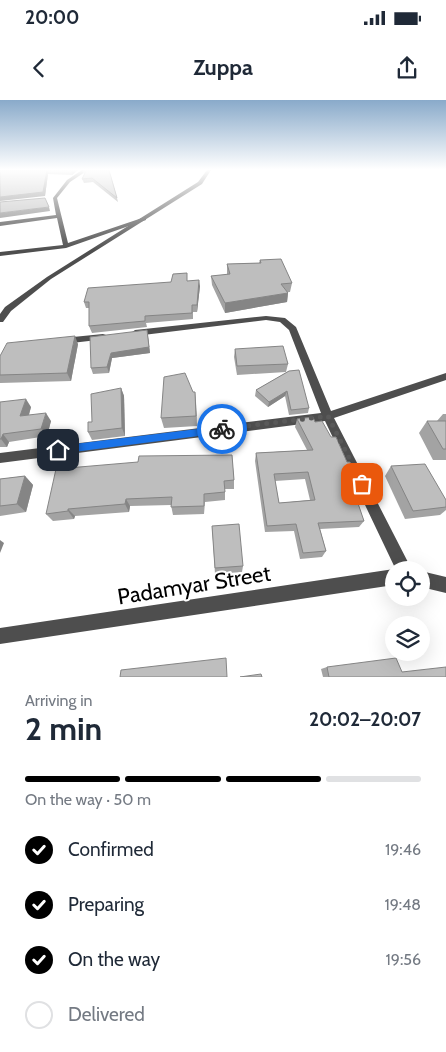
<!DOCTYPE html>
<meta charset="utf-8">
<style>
body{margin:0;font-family:Cabin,sans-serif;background:#f6f6f7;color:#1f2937;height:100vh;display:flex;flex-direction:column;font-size:19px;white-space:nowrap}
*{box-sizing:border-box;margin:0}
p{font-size:16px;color:#747a83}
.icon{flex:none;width:28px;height:28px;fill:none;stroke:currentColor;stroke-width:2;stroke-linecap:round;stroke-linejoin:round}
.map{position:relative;height:577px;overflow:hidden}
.drawer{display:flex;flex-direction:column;background:#fff;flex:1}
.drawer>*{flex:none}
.fabs{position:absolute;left:385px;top:461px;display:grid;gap:10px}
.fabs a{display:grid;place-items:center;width:45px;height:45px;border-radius:50%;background:#fff;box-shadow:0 5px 20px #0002;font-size:25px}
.pin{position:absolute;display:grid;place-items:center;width:42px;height:42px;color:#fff;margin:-21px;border-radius:10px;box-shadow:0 2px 8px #0006}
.courier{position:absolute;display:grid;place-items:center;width:50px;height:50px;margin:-25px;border:4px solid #1a73e8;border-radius:50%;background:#fff;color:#222;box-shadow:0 1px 6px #0007}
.overview em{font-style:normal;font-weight:700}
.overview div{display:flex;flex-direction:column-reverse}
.overview{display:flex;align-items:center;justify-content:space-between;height:85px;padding:0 25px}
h1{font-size:32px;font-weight:700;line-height:38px}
.bar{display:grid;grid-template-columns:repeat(4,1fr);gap:8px 5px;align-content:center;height:60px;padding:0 25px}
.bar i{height:6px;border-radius:4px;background:#e0e1e3}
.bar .on{background:#000}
.bar p{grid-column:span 4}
ol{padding:0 25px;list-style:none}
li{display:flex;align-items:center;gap:15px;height:55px}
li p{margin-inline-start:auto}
li .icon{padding:5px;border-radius:50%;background:#000;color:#fff;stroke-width:4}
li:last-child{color:#747a83}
li i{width:28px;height:28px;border:2px solid #e0e1e3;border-radius:50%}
.status{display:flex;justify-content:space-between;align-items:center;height:35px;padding:0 25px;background:#fff;direction:ltr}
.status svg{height:14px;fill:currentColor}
header{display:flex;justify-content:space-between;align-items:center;height:65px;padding:0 25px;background:#fff;font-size:22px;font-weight:700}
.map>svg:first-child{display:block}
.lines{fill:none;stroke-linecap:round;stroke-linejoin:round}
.minor{fill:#4e4e4e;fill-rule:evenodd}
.tertiary{fill:#4e4e4e;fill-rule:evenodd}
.wall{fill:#a3a3a3;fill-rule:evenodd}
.shaded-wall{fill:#858585}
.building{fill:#bebebe;stroke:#858585;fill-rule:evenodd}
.route{fill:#1a73e8}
.done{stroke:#595959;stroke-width:5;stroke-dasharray:0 9}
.labels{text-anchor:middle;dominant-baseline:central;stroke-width:4;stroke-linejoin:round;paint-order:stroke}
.near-street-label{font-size:22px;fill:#000;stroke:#fff}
</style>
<div class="status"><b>20:00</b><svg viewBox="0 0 49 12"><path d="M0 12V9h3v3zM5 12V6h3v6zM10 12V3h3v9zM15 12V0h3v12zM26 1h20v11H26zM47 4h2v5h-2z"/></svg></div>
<header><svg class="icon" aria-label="back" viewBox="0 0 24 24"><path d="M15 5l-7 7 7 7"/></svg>Zuppa<svg class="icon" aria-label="share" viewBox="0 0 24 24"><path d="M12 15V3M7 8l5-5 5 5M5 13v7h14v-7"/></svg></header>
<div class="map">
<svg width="446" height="577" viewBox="0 0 446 577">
<rect width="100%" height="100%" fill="#fff"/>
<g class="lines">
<!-- minor -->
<g class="minor">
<path d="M 82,70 L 88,70 L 70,82 L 57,98 L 68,143 L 142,118 L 146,118 L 146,120 L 66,148 L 0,156 L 0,152 L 63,145 L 57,118 L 0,126 L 0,122 L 56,115 L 53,98 L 67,80 Z"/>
<path d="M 266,216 L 285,218 L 296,227 L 331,311 L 446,273 L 446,280 L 334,318 L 412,470 L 396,470 L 325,321 L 0,363 L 0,353 L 321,313 L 289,230 L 280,222 L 266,220 L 135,236 L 131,233 L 135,230 Z"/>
<path d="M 103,234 L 106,235 L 107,237 L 106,239 L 63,244 L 59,241 L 63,238 Z"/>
<path d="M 394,469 L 395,470 L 394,470 L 394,485 L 0,544 L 0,528 Z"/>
<path d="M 421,471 L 446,477 L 446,493 L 421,487 Z"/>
</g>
<!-- tertiary -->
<path class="tertiary" d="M 207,70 L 211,70 L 202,84 L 51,179 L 11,211 L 3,222 L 0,222 L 0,214 L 5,207 L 47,177 L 198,82 Z"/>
</g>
<!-- wall -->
<g class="wall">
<path d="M 0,70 L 78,70 L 72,75 L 48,74 L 45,96 Z"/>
<path d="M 109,70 L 117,98 L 118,102 L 93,82 L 84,83 L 82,79 L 84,75 L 83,71 Z"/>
<path d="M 260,160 L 292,183 L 290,192 L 288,192 L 288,193 L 287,202 L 225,213 L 212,185 L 211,176 L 227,175 L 227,164 L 259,163 Z"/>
<path d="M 188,181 L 200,186 L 197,212 L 193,212 L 193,219 L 146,223 L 147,227 L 92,233 L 89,226 L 89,208 L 86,208 L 84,202 L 171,182 Z"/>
<path d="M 148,236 L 150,253 L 112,258 L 109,273 L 93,274 L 91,268 Z"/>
<path d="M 78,244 L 71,281 L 0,283 L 0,256 Z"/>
<path d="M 235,249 L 288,264 L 286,272 L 237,275 L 234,257 Z"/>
<path d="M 289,271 L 309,308 L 308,313 L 289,315 L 285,296 L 268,307 L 255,296 L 256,290 Z"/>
<path d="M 121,288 L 124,296 L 125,336 L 92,340 L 88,332 L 92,322 Z"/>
<path d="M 193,292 L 195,292 L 197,326 L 164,328 L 161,318 Z"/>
<path d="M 0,302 L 31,307 L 29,315 L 51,321 L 47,336 L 9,342 L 7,347 L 0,347 Z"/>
<path d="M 443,314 L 446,314 L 446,360 L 433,360 L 419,333 L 427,321 L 437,321 Z"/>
<path d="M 297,319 L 315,322 L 356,380 L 352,386 L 364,421 L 359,427 L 320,429 L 326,451 L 322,457 L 300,459 L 294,431 L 265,432 L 255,361 L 256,353 L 307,350 L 295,327 ZM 305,379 L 310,400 L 279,403 L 275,381 Z"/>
<path d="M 232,355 L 234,380 L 234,389 L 225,389 L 225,400 L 205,402 L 204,414 L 173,415 L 171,405 L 130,406 L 129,412 L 75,416 L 74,419 L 53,421 L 46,414 Z"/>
<path d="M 391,366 L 446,400 L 446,410 L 440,415 L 405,419 L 385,376 Z"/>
<path d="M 25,376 L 33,385 L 26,412 L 0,416 L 0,379 Z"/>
<path d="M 212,426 L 243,466 L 242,472 L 215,474 Z"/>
<path d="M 327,567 L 402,572 L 446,577 L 323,577 L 321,569 Z"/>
</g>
<!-- shaded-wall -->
<g class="shaded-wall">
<path d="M 47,70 L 48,74 L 45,96 L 0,101 L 0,97 Z"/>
<path d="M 78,70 L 72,75 L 71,71 Z"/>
<path d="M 49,107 L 50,111 L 0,118 L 0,113 Z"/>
<path d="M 199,180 L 200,186 L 197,212 L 197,205 Z"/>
<path d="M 288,193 L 287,202 L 225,213 L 225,203 Z"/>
<path d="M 147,230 L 150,253 L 112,258 L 109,273 L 107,267 L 111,253 Z"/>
<path d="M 75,236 L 78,244 L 71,281 L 67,273 Z"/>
<path d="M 121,288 L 124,296 L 125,336 L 122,328 Z"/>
<path d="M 287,291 L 285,296 L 268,307 L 269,302 Z"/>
<path d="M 195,292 L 196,302 L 197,326 L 196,316 Z"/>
<path d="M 26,299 L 31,307 L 26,324 L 20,316 Z"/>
<path d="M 46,313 L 51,321 L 47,336 L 41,329 Z"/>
<path d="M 3,334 L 9,342 L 7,347 L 1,339 Z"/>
<path d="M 25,376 L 33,385 L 26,412 L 17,404 Z"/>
<path d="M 126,399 L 130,406 L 129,412 L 125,404 Z"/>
<path d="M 68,409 L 75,416 L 74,419 L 68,411 Z"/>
<path d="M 0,440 L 4,443 L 0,453 Z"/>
</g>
<!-- building -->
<g class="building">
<path d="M 0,70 L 47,70 L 43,92 L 0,97 Z"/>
<path d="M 84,70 L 109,70 L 117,98 L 92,78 L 82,79 L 86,71 L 83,71 Z"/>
<path d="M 45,98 L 49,107 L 0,113 L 0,102 Z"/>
<path d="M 281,159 L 292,183 L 281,184 L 288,193 L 225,203 L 211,176 L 230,174 L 227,164 L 261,163 L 260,160 Z"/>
<path d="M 187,173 L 187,181 L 199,180 L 197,205 L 192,205 L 192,213 L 145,216 L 145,221 L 89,226 L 89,202 L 84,202 L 88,188 L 171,182 L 173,174 Z"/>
<path d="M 147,230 L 149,247 L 111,253 L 107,267 L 91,268 L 90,237 Z"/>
<path d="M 75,236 L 67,273 L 0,275 L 0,256 L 7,243 Z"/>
<path d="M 283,246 L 288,264 L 237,266 L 235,249 Z"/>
<path d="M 299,270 L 309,308 L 291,310 L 287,291 L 269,302 L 256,290 L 289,271 Z"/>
<path d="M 185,273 L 193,292 L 195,292 L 196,316 L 161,318 L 164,277 Z"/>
<path d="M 121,288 L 122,328 L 88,332 L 88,322 L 92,322 L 91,294 Z"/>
<path d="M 26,299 L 20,316 L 46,313 L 41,329 L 3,334 L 1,339 L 0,339 L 0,302 Z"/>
<path d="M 313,317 L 315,322 L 322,321 L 331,337 L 336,337 L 347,362 L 350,362 L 352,367 L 356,380 L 350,380 L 364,421 L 318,423 L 326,451 L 303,453 L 296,424 L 267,426 L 256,353 L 313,350 L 297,319 ZM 308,372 L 315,400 L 279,403 L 274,374 Z"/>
<path d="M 427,321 L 446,321 L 446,349 L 443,349 Z"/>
<path d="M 232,355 L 234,380 L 224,381 L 225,392 L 204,394 L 204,406 L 171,407 L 172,397 L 126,399 L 125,404 L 68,409 L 68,411 L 46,414 L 56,369 L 138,362 L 139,356 Z"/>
<path d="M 425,364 L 446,400 L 446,407 L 413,411 L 391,366 Z"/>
<path d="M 25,376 L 17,404 L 0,406 L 0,379 Z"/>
<path d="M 239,424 L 243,466 L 215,468 L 212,426 Z"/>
<path d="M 226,558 L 227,577 L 120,577 L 121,570 Z"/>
<path d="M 396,558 L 402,572 L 446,567 L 446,577 L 329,577 L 327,567 Z"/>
<path d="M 261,574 L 262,577 L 240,577 Z"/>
</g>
<!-- sky -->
<linearGradient id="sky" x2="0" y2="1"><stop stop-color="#89aaca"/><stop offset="0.46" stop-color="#fff"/><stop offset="1" stop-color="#fff" stop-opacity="0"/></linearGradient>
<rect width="446" height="151" fill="url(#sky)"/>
<!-- route -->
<path class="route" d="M 222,326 L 227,329 L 222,333 L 58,354 L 53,350 L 58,346 Z"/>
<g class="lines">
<!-- done -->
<path class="done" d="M 222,329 L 328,316 L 362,384"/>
</g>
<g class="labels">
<!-- near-street labels -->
<g class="near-street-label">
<text transform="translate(194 485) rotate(-9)">Padamyar Street</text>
</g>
</g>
</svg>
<div class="fabs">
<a><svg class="icon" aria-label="locate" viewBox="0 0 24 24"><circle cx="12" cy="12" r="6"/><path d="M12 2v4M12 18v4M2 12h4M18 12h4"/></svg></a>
<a><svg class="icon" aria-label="layers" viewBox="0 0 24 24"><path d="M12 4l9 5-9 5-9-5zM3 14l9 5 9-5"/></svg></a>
</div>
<div class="pin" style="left:362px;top:384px;background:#ea580c"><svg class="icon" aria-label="bag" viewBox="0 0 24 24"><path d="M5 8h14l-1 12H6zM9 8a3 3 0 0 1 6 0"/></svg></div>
<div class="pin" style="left:58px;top:350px;background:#1f2937"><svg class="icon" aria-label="home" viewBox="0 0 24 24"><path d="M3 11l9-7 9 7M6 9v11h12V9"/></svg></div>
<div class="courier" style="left:222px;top:329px"><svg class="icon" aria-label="bike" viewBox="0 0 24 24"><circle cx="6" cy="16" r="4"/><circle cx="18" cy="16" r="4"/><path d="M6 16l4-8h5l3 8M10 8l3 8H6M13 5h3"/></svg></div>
</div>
<section class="drawer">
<div class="overview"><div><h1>2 min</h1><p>Arriving in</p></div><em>20:02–20:07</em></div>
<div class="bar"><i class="on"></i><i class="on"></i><i class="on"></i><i></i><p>On the way · 50 m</p></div>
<ol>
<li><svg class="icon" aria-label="check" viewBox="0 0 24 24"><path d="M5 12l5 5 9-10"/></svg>Confirmed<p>19:46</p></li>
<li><svg class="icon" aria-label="check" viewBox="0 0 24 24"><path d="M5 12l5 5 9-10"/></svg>Preparing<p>19:48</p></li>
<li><svg class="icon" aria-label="check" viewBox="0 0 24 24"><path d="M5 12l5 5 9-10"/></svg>On the way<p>19:56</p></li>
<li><i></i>Delivered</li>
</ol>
</section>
